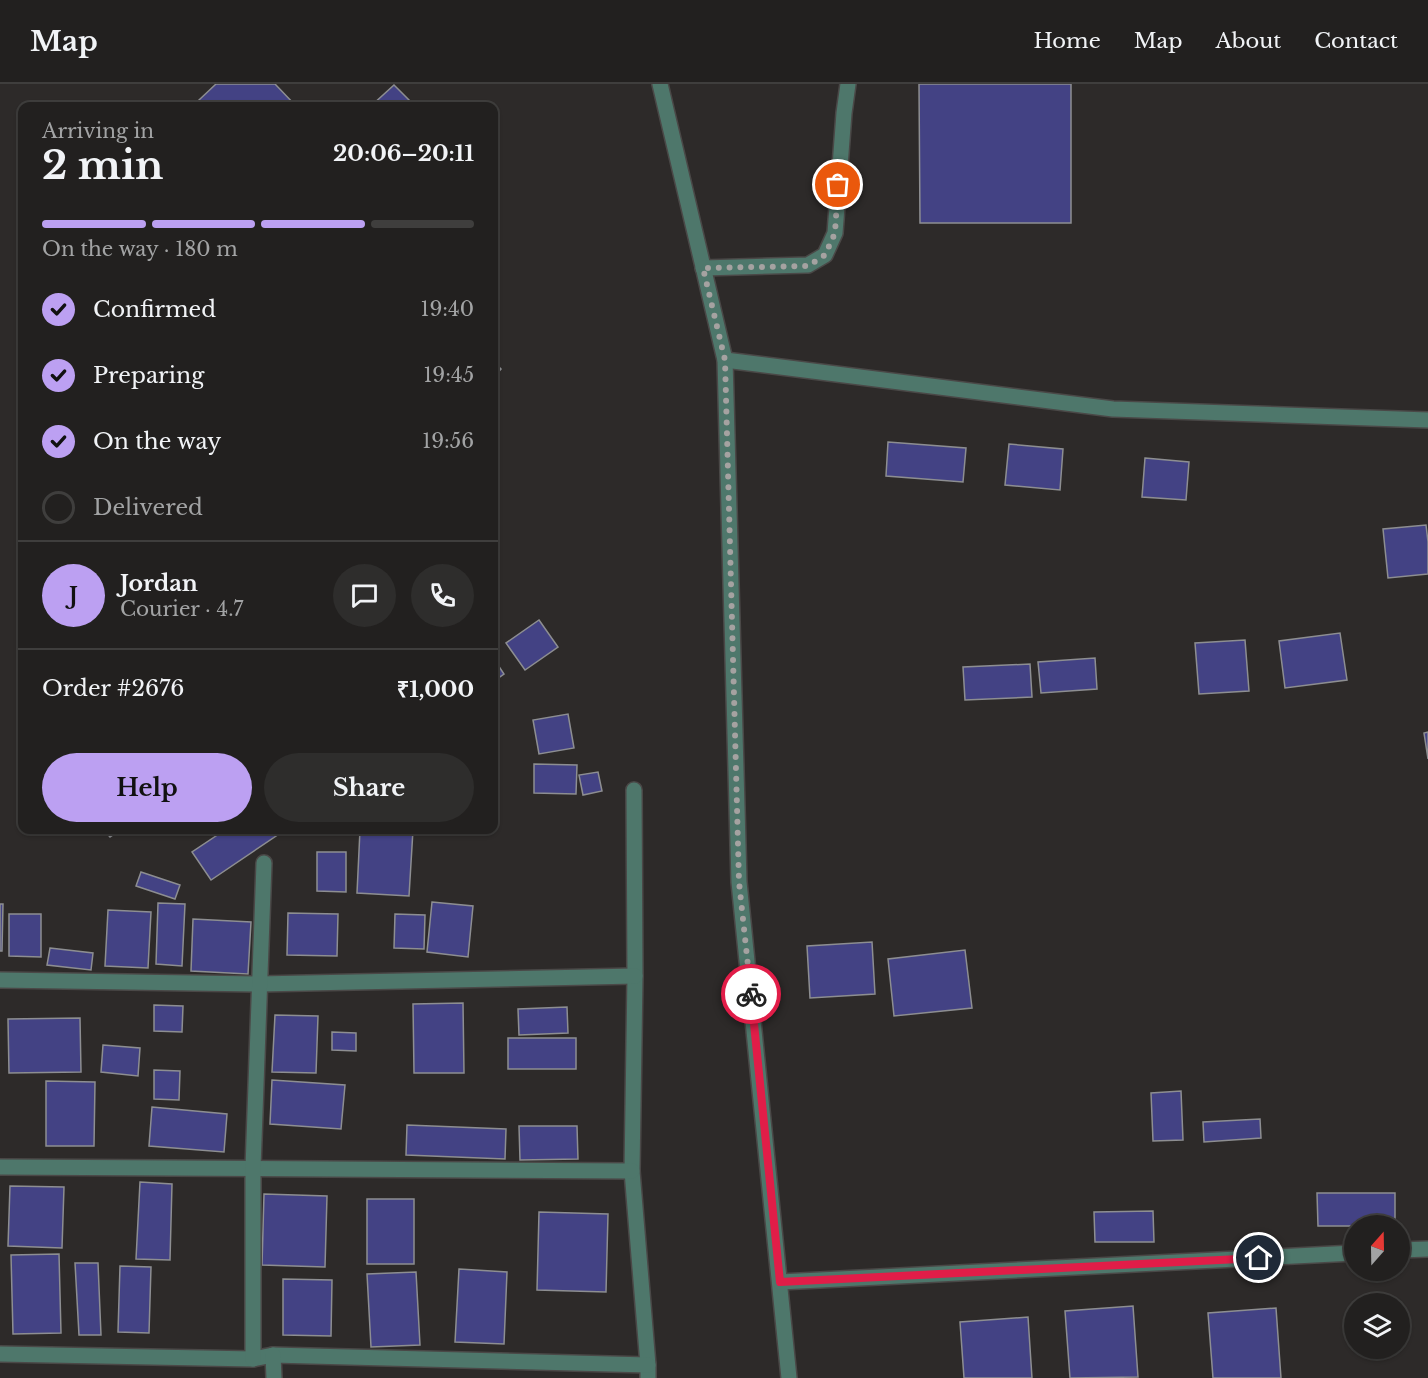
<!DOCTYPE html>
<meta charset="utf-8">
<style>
body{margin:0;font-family:"Libre Baskerville",serif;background:#2e2d2c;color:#f1f3f6;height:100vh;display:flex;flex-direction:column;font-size:22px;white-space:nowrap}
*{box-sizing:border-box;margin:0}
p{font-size:20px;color:#a2a3a4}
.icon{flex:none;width:33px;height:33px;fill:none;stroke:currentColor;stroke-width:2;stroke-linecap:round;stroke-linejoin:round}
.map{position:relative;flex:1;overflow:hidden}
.details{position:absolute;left:18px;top:18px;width:480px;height:732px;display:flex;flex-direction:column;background:#22201f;border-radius:12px;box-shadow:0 2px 4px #0004,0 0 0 2px #3f3e3d}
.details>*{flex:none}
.needle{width:39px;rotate:20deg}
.fabs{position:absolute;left:1344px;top:1131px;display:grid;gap:12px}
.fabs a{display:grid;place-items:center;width:66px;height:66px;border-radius:50%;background:#22201f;box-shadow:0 2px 4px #0004,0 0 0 2px #3f3e3d;font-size:30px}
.pin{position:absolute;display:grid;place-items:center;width:51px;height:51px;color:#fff;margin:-26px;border:3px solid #fff;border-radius:50%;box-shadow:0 2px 6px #0007}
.courier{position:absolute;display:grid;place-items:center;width:60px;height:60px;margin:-30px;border:4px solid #e11d48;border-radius:50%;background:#fff;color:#222;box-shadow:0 2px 8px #0007}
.overview em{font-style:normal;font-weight:700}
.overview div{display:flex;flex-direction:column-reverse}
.overview{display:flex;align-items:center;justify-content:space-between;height:102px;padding:0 24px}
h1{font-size:39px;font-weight:700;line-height:45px}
.bar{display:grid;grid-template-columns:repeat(4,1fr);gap:9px 6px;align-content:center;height:72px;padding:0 24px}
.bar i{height:8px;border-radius:4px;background:#3f3e3d}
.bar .on{background:#bca0f2}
.bar p{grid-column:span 4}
.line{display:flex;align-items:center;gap:15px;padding:0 24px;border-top:2px solid #3f3e3d}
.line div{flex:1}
.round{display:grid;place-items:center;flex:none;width:63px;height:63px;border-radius:32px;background:#2e2d2c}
ol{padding:0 24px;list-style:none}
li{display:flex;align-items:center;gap:18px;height:66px}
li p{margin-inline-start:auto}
li .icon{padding:6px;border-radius:50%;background:#bca0f2;color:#111;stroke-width:4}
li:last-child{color:#a2a3a4}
li i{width:33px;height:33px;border:3px solid #3f3e3d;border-radius:50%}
.cta{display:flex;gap:12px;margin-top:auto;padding:12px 24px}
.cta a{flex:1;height:69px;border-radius:36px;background:#bca0f2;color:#111;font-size:24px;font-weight:700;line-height:69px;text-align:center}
.cta a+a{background:#2e2d2c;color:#f1f3f6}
header{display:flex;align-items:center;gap:36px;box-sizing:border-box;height:84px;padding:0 30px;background:#22201f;border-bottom:2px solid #3f3e3d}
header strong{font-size:28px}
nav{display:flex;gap:33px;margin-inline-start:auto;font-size:21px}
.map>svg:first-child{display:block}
.building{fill:#434284;stroke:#8d8e91;stroke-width:1.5}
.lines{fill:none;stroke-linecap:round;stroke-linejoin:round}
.minor-casing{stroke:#4a4847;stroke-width:18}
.minor{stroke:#4e776b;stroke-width:15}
.done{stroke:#a5a2a1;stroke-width:6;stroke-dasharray:0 10.8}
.route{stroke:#e11d48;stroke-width:8}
</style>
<header>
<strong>Map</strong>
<nav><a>Home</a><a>Map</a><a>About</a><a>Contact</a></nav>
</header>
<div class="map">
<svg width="1428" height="1294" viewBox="0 0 1428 1294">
<rect width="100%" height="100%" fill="#2d2a29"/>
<!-- building -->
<g class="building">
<path d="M 216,0 L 275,0 L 296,22 L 205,22 L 199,16 Z"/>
<path d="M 919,0 L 1071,0 L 1071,139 L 920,139 Z"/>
<path d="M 394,1 L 415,22 L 371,22 Z"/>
<path d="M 494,278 L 501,285 L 494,293 Z"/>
<path d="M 888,358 L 966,364 L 963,398 L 886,392 Z"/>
<path d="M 1009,360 L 1063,365 L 1060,406 L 1005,401 Z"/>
<path d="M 1145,374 L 1189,378 L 1186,416 L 1142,413 Z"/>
<path d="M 1426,441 L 1428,458 L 1428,490 L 1388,494 L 1383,445 Z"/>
<path d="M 539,536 L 558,563 L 525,586 L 506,559 Z"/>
<path d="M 1340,549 L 1347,596 L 1285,604 L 1279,557 Z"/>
<path d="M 1245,556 L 1249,607 L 1199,610 L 1195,559 Z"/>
<path d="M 1095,574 L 1097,605 L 1041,609 L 1038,578 Z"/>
<path d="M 494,575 L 504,590 L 494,597 Z"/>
<path d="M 1030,580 L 1032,613 L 965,616 L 963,583 Z"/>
<path d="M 568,630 L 574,664 L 539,670 L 533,636 Z"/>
<path d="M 1428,648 L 1428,675 L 1424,649 Z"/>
<path d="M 534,680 L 577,681 L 576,710 L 534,709 Z"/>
<path d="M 598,688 L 602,707 L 583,711 L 579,691 Z"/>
<path d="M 104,746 L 120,746 L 110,753 Z"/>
<path d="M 225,746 L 285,746 L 211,796 L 192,768 Z"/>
<path d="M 360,746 L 413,746 L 409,812 L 357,809 Z"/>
<path d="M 317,768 L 346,768 L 346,808 L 317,807 Z"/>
<path d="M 141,788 L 180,801 L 175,815 L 136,802 Z"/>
<path d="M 432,818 L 473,822 L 468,873 L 427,868 Z"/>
<path d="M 158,819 L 185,820 L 182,882 L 156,880 Z"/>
<path d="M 0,820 L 3,820 L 2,867 L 0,867 Z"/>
<path d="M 108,826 L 151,828 L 148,884 L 105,882 Z"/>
<path d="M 288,829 L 338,830 L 337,872 L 287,871 Z"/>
<path d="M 9,830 L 41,830 L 41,873 L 9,872 Z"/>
<path d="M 395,830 L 425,831 L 424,865 L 394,864 Z"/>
<path d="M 193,835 L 251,838 L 248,890 L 191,887 Z"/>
<path d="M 872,858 L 875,910 L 810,914 L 807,862 Z"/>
<path d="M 50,864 L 93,869 L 91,886 L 47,881 Z"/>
<path d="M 965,866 L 972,924 L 894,932 L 888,875 Z"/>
<path d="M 463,919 L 464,989 L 414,989 L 413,920 Z"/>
<path d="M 154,921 L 183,922 L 182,948 L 154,947 Z"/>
<path d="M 567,923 L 568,949 L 519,951 L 518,925 Z"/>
<path d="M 275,931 L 318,932 L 316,989 L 272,988 Z"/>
<path d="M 80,934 L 81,988 L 9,989 L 8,935 Z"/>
<path d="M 332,948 L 356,949 L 356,967 L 332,966 Z"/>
<rect x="508" y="954" width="68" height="31"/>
<path d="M 103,961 L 140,964 L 138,992 L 101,988 Z"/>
<path d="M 154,986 L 180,987 L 179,1016 L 154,1015 Z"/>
<path d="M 272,996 L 345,1001 L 341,1045 L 270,1040 Z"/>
<path d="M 46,997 L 95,998 L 94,1062 L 46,1062 Z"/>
<path d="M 1181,1007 L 1183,1056 L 1153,1057 L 1151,1009 Z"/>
<path d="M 152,1023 L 227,1030 L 224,1068 L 149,1062 Z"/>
<path d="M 1260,1035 L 1261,1054 L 1204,1058 L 1203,1038 Z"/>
<path d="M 407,1041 L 506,1045 L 505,1075 L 406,1071 Z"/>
<path d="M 519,1042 L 577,1042 L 578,1075 L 520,1076 Z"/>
<path d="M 140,1098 L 172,1100 L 170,1176 L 136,1175 Z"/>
<path d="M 10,1102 L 64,1103 L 62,1164 L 8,1162 Z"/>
<path d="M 1317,1109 L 1395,1109 L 1395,1142 L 1318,1142 Z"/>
<path d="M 264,1110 L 327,1112 L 325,1183 L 262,1181 Z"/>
<rect x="367" y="1115" width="47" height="65"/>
<path d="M 1153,1127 L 1154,1158 L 1095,1158 L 1094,1128 Z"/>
<path d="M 539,1128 L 608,1130 L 606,1208 L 537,1206 Z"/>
<path d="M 59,1170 L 61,1249 L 13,1250 L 11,1171 Z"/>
<path d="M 75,1179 L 98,1179 L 101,1251 L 79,1251 Z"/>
<path d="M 120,1182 L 151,1183 L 149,1249 L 118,1248 Z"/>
<path d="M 459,1185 L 507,1188 L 504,1260 L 455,1258 Z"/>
<path d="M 416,1188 L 420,1261 L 371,1263 L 367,1190 Z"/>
<path d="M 283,1195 L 332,1196 L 331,1252 L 283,1251 Z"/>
<path d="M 1133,1222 L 1138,1293 L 1070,1294 L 1065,1227 Z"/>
<path d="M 1276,1224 L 1281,1294 L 1213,1294 L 1208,1229 Z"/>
<path d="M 1028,1233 L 1032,1294 L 964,1294 L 960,1238 Z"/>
</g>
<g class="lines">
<defs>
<g id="minor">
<path d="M 660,0 L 725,276 L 739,798 L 789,1294"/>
<path d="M 703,184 L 808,181 L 825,171 L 835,149 L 844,29 L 848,0"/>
<path d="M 725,276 L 1113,325 L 1428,336"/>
<path d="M 634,706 L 635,892 L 632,1087 L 648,1281 L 648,1294"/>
<path d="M 0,896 L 259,900 L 635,892"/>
<path d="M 0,1083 L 632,1087"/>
<path d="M 1400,1166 L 1428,1165"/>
<path d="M 780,1198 L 1354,1169"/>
<path d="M 0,1270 L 253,1275 L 273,1271 L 648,1281"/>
<path d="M 273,1271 L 274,1294"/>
<path d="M 253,1275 L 253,1084 L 264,779"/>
</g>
</defs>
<!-- minor casing -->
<use href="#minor" class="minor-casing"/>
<!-- minor -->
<use href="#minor" class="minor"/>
</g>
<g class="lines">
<!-- done -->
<path class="done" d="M 751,910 L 739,798 L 725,276 L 703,184 L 808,182 L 825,171 L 835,149 L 838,101"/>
<!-- route -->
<path class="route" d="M 751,910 L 780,1198 L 1259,1174"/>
</g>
</svg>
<div class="fabs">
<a><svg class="needle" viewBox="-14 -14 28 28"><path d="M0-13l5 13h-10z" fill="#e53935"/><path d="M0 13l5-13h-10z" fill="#a2a3a4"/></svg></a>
<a><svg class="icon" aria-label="layers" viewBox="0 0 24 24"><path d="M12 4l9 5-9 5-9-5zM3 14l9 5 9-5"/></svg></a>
</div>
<div class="pin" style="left:838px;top:101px;background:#ea580c"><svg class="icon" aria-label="bag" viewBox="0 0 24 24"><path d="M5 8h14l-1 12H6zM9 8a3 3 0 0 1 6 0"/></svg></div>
<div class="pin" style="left:1259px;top:1174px;background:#1f2937"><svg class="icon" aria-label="home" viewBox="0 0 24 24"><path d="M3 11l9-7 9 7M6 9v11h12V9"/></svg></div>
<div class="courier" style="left:751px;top:910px"><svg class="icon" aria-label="bike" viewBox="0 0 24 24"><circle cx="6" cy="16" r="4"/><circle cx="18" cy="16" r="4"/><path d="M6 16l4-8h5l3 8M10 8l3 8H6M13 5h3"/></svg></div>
<section class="details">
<div class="overview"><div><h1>2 min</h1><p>Arriving in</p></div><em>20:06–20:11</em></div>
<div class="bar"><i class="on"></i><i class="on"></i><i class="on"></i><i></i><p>On the way · 180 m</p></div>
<ol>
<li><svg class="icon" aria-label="check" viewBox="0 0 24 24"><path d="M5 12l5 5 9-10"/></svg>Confirmed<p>19:40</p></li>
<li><svg class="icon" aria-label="check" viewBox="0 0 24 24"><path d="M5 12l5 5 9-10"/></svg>Preparing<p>19:45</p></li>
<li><svg class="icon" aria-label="check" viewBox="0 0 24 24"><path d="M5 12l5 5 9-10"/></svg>On the way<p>19:56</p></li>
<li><i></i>Delivered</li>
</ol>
<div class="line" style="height:108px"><b class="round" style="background:#bca0f2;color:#111">J</b><div><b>Jordan</b><p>Courier · 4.7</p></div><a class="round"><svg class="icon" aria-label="chat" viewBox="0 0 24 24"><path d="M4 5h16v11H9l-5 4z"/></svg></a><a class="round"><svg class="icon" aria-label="phone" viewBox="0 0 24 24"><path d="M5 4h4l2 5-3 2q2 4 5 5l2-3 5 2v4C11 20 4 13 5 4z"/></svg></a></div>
<div class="line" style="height:78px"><div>Order #2676</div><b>₹1,000</b></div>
<div class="cta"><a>Help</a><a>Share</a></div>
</section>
</div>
